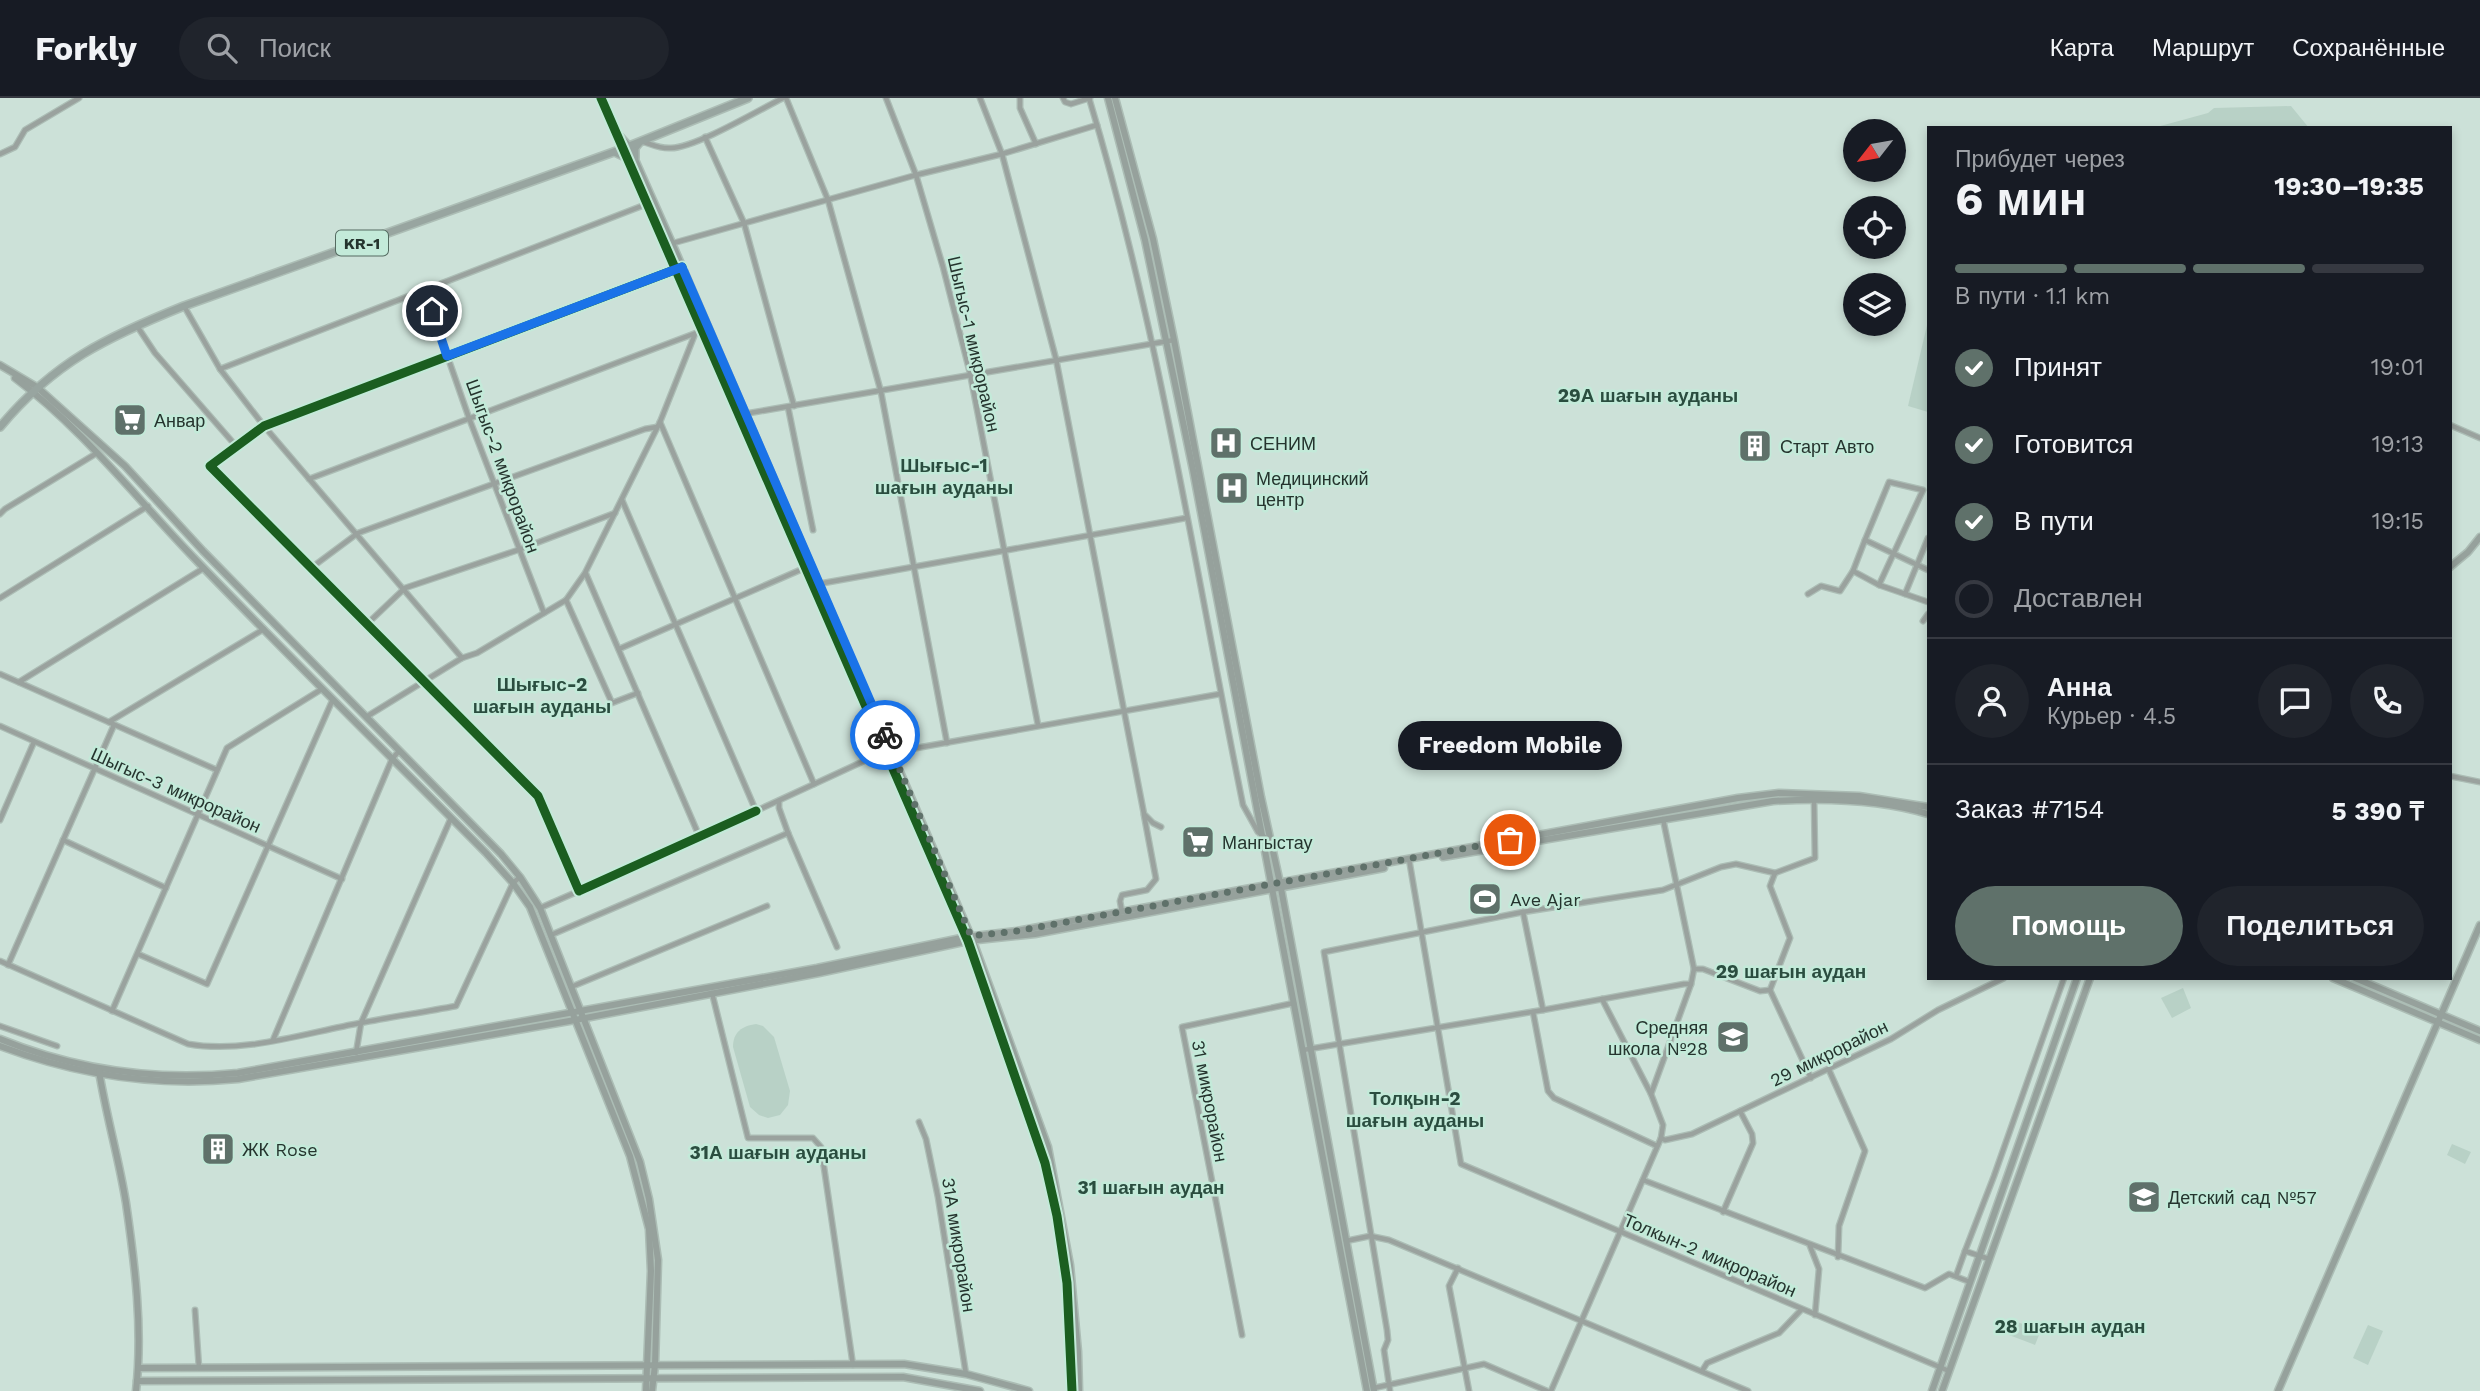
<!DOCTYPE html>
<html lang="ru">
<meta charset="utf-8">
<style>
body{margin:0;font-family:"Work Sans",sans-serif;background:#20242c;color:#f1f3f6;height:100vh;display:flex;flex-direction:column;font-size:26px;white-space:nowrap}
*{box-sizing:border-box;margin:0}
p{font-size:23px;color:#9ea1a6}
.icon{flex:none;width:38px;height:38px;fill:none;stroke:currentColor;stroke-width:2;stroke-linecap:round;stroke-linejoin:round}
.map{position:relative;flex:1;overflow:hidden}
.details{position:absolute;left:1927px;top:28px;width:525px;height:854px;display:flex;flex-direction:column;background:#171b24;border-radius:0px;box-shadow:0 4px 10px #0003}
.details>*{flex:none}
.needle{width:46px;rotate:239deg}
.fabs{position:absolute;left:1843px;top:21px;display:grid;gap:14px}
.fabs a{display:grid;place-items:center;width:63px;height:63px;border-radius:50%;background:#171b24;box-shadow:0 4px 10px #0003;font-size:35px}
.pin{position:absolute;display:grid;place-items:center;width:60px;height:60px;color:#fff;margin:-30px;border:4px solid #fff;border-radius:50%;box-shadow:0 2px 7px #0007}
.courier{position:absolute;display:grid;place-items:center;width:70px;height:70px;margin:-35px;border:5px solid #1a73e8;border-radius:50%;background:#fff;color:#222;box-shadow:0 2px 9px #0007}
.bubble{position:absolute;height:49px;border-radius:24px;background:#171b24;box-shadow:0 4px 10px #0003;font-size:23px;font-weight:700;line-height:49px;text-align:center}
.head em{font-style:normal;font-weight:700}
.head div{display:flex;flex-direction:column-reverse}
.head{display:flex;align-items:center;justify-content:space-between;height:119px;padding:0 28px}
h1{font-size:46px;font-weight:700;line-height:52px}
.bar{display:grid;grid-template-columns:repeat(4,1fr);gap:10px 7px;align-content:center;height:84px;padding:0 28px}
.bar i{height:9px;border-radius:5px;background:#363941}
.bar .active{background:#5f716a}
.bar p{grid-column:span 4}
.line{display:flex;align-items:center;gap:18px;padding:0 28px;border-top:2px solid #363941}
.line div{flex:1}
.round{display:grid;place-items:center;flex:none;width:74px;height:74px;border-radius:37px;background:#20242c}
ol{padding:0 28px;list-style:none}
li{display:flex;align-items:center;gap:21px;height:77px}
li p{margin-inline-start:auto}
li .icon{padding:7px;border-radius:50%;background:#5f716a;color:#fff;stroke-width:4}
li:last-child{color:#9ea1a6}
li i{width:38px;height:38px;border:4px solid #363941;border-radius:50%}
.cta{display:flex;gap:14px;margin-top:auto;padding:14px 28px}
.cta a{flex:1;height:80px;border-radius:42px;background:#5f716a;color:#fff;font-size:28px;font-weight:700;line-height:80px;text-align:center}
.cta a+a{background:#20242c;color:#f1f3f6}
header{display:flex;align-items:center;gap:42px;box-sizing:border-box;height:98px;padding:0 35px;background:#171b24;border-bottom:2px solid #363941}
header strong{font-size:33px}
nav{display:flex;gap:38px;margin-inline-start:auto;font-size:24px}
.search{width:490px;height:63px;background:#20242c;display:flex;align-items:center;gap:18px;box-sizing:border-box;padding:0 24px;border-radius:38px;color:#9ea1a6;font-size:26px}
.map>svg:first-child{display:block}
.green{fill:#b8d1c6}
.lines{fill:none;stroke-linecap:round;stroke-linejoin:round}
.street-casing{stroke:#acbdb5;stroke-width:7}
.secondary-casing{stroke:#acbdb5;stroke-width:9}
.primary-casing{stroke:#acbdb5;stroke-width:10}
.street{stroke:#9aa29e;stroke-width:4.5}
.secondary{stroke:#96a19c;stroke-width:6}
.primary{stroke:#98a5a0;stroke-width:7}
.cycleway-casing{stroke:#c3ead9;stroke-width:13}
.cycleway{stroke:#1b5e20;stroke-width:9}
.done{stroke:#5f716a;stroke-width:7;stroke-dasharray:0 12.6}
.route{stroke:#1a73e8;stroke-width:9}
.labels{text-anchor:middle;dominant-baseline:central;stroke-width:5;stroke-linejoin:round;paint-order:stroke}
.shield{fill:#c3ead9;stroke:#546b61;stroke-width:2}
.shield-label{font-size:16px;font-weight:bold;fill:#25342e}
.street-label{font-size:18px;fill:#25342e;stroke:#c3ead9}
.poi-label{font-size:18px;fill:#25342e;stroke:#c3ead9;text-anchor:start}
.neighbourhood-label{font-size:19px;font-weight:bold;fill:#2a4d3f;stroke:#c3ead9}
</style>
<header>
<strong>Forkly</strong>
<div class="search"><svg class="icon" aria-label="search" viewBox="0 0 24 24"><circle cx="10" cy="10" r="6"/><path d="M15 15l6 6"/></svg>Поиск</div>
<nav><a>Карта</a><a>Маршрут</a><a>Сохранённые</a></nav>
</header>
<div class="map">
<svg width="2480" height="1293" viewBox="0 0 2480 1293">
<rect width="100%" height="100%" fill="#cce1d8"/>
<!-- green -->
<g class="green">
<path d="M 2291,8 L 2309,30 L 2153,30 L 2208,15 L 2214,10 Z"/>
<path d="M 1928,223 L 1928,314 L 1908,308 Z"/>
<path d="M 2183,890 L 2191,910 L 2172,920 L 2161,900 Z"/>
<path d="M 756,926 L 763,928 L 774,939 L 790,993 L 788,1007 L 780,1017 L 768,1020 L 759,1017 L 750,1009 L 733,949 C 733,934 742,928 756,926 Z"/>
<path d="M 2452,1046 L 2471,1054 L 2465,1066 L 2447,1057 Z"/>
<path d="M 2014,1223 L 2041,1232 L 2035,1247 L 2009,1237 Z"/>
<path d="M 2368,1227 L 2383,1233 L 2368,1267 L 2353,1260 Z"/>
</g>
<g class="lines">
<defs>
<g id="street">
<path d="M 786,0 L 828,102 L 881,294 L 947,645"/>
<path d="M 886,0 L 916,77 L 943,169 L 970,275 L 1038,627"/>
<path d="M 980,0 L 1002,56 L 1056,261 L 1144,716 L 1153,725 L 1161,729"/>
<path d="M 1020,0 L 1020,10 L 1036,46"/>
<path d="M 1063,0 L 1065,4 L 1071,6 L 1090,0"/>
<path d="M 1089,0 C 1159,231 1195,471 1243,707 L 1258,734 L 1270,743"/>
<path d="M 705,39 L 744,125 L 794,308"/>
<path d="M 644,44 C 653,47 661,51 671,50 C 695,50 759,12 783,0"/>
<path d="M 0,56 L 15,49 L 25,32 L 79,0"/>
<path d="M 670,146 L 916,77 L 1002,56 L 1097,27"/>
<path d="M 676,171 L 264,328 L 210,368 L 538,698 L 579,793 L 756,713"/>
<path d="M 424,191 L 469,320 L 544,515"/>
<path d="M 184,208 L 220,271 L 264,328 L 462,560"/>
<path d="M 137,228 L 155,255 L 236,348"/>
<path d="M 220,271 L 647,106"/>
<path d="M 788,309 L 813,432"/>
<path d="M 744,316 L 1174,242"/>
<path d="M 660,324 L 814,686"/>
<path d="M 2450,327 L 2480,340"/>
<path d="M 309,381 L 704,232"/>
<path d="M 622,402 L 756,713 L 877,657 L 1220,596"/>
<path d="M 0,416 L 5,411 L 97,355"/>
<path d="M 311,470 L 358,435 L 645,331 L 657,329"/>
<path d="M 1853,473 L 1865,442"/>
<path d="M 586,476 L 700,740"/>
<path d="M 818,486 L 1186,420"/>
<path d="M 1879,487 L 1905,496 L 1928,440"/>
<path d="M 1808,496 L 1821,488 L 1840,493 L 1853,473 L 1879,487 L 1923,392 L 1889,384 L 1865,442 L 1928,472"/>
<path d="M 1905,496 L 1928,504"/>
<path d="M 0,500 L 148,408"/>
<path d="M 566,502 L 612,605 L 638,595"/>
<path d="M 1923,523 L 1928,516"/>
<path d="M 367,526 L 405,490 L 518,452 L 615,415"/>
<path d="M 619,551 L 807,469"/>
<path d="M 0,576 L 217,672"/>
<path d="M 19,584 L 204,470"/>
<path d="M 366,619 L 462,560 L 477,555 L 566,502 L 585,475 L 660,324 L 695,236"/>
<path d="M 109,624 L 264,531"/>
<path d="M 0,628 L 342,781"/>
<path d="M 2450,678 L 2480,684"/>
<path d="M 779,703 L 779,710 L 788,735 L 837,849"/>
<path d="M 0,722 L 34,644"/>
<path d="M 63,742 L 166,790"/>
<path d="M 1409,761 L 1461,1066 L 1949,1273"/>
<path d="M 540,810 L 579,793"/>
<path d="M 1122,814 L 1120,803 L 1122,797 L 1147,792 L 1156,781 L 1144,717"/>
<path d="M 1523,814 L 1543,912"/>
<path d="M 551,837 L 788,735"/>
<path d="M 138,856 L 207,886 L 333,601"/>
<path d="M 0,863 L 188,946 C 244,956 305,935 360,925 C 392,919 424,914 456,908 L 513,785 L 520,779"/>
<path d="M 8,867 L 114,627"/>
<path d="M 1694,871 L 1703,871 L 1760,893 L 1770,892"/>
<path d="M 571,889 L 767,808"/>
<path d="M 712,895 L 748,1040 L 813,1040 L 821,1049 L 853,1267"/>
<path d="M 1602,901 L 1651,996"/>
<path d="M 112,913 L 227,650 L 322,591"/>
<path d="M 1533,914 L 1548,993 L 1554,1000 L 1657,1048"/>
<path d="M 0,928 L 57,948"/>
<path d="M 273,942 L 392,661 L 399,653"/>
<path d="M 1303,952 L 1543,912 L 1684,886 L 1691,886"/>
<path d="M 356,955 L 361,925 L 451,720"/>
<path d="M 1829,972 L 1865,1053 L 1839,1128 L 1838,1159"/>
<path d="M 1811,980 L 1770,892 L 1790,840 L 1770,788 L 1775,775 L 1815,760 L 1814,701"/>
<path d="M 919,1024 L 926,1041 L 938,1099 L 966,1276"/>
<path d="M 1661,1040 L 1665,1042 L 1692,1036 L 1891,941 L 1938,912 L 2004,880"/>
<path d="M 1643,1082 L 1925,1190 L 1949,1176 L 1970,1184"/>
<path d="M 1723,1114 L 1753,1045 L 1752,1036 L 1740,1013"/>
<path d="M 1346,1143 L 1370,1138 L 1389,1142 L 1748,1293"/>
<path d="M 1810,1148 L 1819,1171 L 1815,1217"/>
<path d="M 1989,1161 L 1965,1153 L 1994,1078 L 2064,880"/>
<path d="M 1458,1170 L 1449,1188 L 1469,1293"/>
<path d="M 1956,1178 L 1965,1153"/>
<path d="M 195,1212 L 199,1270"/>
<path d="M 1242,1237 L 1182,929 L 1294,905"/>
<path d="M 1702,1273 L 1707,1265 L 1779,1235 L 1801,1212"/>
<path d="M 1374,1290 L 1484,1266 L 1547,1293"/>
<path d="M 1390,1293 L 1384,1252 L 1388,1242 L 1387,1232 L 1324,854 L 1523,814 L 1663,792 L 1721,769 L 1736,766 L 1775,775"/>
<path d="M 1551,1293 L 1661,1040 L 1663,1027 L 1651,996 L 1691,886 L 1694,871 L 1663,721"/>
</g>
<g id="secondary">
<path d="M 601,0 L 968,843 L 1045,1065 L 1057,1118 L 1067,1185 L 1072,1293"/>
<path d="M 1108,0 L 1145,142 L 1193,372 L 1367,1293"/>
<path d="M 1115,0 L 1153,141 L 1174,242 L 1261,699 L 1280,785 L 1374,1293"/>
<path d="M 620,38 L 629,48 L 672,145 L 973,843 L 1048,1049 L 1070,1167 L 1078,1254 L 1079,1293"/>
<path d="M 0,267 L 37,289 L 125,368 L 203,453 L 501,756 L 520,779 L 540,810 L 640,1064 L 649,1101 L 658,1162 L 655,1267 L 652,1293"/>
<path d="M 15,280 C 83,331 135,399 194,460 C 290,560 389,657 486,755 L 513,785 L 530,809 L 630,1058 L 649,1131 L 651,1173 L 646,1293"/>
<path d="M 2450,469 L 2468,454 L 2480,439"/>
<path d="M 1443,759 L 1773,703 C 1824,700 1879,701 1928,716"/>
<path d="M 2333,880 L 2480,942"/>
<path d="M 2355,880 L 2480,933"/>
<path d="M 0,941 C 76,972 157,983 238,975 L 817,870 L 966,839 L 1017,833 L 1738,700 L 1779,695 L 1859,698 L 1928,709"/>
<path d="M 0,948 C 77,977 156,989 238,981 L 575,922 L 819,875 L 968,843 L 1035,836 L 1384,770"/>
<path d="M 99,973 C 106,1017 119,1061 126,1105 C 135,1167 143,1231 136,1293"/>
<path d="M 139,1270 L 904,1266 L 966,1276 L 1029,1293"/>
<path d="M 137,1283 L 903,1279 L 980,1293"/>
<path d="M 1932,1293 L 2077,880"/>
<path d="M 1942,1293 L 2090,880"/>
<path d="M 2278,1293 L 2480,827"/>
</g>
<g id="primary">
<path d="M 615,54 L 627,60"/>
<path d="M 635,60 L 635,50 L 639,45"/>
<path d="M 0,329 C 54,264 107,239 184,208 L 622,51 L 748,0"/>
</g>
</defs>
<!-- street casing -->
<use href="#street" class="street-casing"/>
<!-- secondary casing -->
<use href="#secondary" class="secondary-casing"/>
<!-- primary casing -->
<use href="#primary" class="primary-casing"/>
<!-- street -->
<use href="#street" class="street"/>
<!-- secondary -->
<use href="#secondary" class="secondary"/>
<!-- primary -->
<use href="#primary" class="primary"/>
<defs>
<g id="cycleway">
<path d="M 601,0 L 968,843 L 1045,1065 L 1057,1118 L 1067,1185 L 1072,1293"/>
<path d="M 682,169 L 264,328 L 210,368 L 538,698 L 579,793 L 756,713"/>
</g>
</defs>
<!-- cycleway casing -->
<use href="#cycleway" class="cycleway-casing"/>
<!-- cycleway -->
<use href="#cycleway" class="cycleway"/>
</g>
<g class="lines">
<!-- done -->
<path class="done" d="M 885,637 L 971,838 L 1017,833 L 1510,742"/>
<!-- route -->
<path class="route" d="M 432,213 L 447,258 L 682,169 L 885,637"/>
</g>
<!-- icons -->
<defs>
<symbol id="supermarket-square" viewBox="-11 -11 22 22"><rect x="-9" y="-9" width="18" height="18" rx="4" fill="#5f716a" stroke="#c3ead9"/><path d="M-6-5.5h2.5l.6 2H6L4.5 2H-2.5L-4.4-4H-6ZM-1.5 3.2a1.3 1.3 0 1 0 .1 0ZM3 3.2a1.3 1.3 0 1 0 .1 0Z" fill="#fff"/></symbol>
<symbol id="hospital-square" viewBox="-11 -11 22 22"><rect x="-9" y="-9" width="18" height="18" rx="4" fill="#5f716a" stroke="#c3ead9"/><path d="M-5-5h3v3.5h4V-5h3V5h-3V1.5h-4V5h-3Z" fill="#fff"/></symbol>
<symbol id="building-square" viewBox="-11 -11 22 22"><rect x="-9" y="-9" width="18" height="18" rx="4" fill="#5f716a" stroke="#c3ead9"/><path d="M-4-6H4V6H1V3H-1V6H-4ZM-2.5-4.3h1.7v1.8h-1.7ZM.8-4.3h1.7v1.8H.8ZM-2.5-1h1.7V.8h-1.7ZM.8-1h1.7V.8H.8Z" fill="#fff"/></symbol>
<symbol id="stadium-square" viewBox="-11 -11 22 22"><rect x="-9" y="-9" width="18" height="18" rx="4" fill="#5f716a" stroke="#c3ead9"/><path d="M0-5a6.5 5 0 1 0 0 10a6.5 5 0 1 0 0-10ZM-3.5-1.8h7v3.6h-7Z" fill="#fff"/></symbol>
<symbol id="school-square" viewBox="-11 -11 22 22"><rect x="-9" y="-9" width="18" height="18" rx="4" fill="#5f716a" stroke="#c3ead9"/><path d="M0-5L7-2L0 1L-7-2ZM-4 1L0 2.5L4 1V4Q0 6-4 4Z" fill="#fff"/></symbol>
</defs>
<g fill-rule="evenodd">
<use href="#supermarket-square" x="111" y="303" width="38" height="38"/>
<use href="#hospital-square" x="1207" y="326" width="38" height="38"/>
<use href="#building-square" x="1736" y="329" width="38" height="38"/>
<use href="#hospital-square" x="1213" y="371" width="38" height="38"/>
<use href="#supermarket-square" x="1179" y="725" width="38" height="38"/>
<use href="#stadium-square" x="1466" y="782" width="38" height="38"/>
<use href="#school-square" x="1714" y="920" width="38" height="38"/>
<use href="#building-square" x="199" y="1032" width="38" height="38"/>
<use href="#school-square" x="2125" y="1080" width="38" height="38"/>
</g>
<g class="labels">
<!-- shield labels -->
<rect class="shield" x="336" y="132.5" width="52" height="25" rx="5"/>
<g class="shield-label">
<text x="362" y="145">KR-1</text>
</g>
<!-- street labels -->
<g class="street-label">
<text transform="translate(974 246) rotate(77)">Шыгыс-1 микрорайон</text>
<text transform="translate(503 368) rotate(70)">Шыгыс-2 микрорайон</text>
<text transform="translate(176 692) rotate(24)">Шыгыс-3 микрорайон</text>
<text transform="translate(1829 955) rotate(-26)">29 микрорайон</text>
<text transform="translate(1210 1003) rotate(79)">31 микрорайон</text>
<text transform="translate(959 1147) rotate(81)">31А микрорайон</text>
<text transform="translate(1710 1157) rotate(23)">Толкын-2 микрорайон</text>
</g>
<!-- poi labels -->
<g class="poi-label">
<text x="154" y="322">Анвар</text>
<text x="1250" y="345">СЕНИМ</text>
<text x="1780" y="348">Старт Авто</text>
<text x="1256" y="380">Медицинский<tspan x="1256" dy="21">центр</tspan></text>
<text x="1222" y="744">Мангыстау</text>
<text x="1510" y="801">Ave Ajar</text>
<text x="1708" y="929" text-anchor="end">Средняя<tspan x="1708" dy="21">школа №28</tspan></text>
<text x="242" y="1051">ЖК Rose</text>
<text x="2168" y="1099">Детский сад №57</text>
</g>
<!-- neighbourhood labels -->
<g class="neighbourhood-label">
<text x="1648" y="297">29А шағын ауданы</text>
<text x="944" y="367">Шығыс-1<tspan x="944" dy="22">шағын ауданы</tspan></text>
<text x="542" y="586">Шығыс-2<tspan x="542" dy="22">шағын ауданы</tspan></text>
<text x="1791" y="873">29 шағын аудан</text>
<text x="1415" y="1000">Толқын-2<tspan x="1415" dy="22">шағын ауданы</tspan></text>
<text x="778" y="1054">31А шағын ауданы</text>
<text x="1151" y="1089">31 шағын аудан</text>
<text x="2070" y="1228">28 шағын аудан</text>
</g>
</g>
</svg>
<div class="fabs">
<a><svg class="needle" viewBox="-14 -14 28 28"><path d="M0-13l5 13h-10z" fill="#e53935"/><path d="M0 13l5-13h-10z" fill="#9ea1a6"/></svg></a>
<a><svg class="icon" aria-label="locate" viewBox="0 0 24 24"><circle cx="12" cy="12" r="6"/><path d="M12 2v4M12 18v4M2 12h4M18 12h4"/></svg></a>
<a><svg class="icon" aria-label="layers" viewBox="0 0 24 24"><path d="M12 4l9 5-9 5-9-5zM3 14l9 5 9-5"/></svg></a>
</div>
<div class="pin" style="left:1510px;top:742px;background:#ea580c"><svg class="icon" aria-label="bag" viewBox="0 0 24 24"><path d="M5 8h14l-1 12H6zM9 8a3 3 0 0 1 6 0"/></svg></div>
<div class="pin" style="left:432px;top:213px;background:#1f2937"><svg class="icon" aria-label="home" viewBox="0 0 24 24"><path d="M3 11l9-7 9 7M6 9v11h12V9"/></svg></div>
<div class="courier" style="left:885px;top:637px"><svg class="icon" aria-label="bike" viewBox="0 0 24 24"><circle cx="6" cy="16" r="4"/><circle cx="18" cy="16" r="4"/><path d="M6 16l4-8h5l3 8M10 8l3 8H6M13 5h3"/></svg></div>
<div class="bubble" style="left:1398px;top:623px;width:224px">Freedom Mobile</div>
<section class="details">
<div class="head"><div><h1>6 мин</h1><p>Прибудет через</p></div><em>19:30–19:35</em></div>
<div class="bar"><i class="active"></i><i class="active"></i><i class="active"></i><i></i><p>В пути · 1.1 km</p></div>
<ol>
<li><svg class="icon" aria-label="check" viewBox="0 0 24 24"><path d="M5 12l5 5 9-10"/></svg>Принят<p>19:01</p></li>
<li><svg class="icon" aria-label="check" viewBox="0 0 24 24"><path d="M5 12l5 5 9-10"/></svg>Готовится<p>19:13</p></li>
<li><svg class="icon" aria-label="check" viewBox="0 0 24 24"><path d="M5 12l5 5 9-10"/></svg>В пути<p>19:15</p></li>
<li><i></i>Доставлен</li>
</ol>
<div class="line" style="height:126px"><a class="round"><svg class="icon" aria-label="person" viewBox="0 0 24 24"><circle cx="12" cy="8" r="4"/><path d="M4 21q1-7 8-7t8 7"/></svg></a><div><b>Анна</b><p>Курьер · 4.5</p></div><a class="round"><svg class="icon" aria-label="chat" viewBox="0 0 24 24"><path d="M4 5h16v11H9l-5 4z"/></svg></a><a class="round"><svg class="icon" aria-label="phone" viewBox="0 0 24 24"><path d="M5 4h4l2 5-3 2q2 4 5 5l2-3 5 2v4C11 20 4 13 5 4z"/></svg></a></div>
<div class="line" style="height:91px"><div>Заказ #7154</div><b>5 390 ₸</b></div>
<div class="cta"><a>Помощь</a><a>Поделиться</a></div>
</section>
</div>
